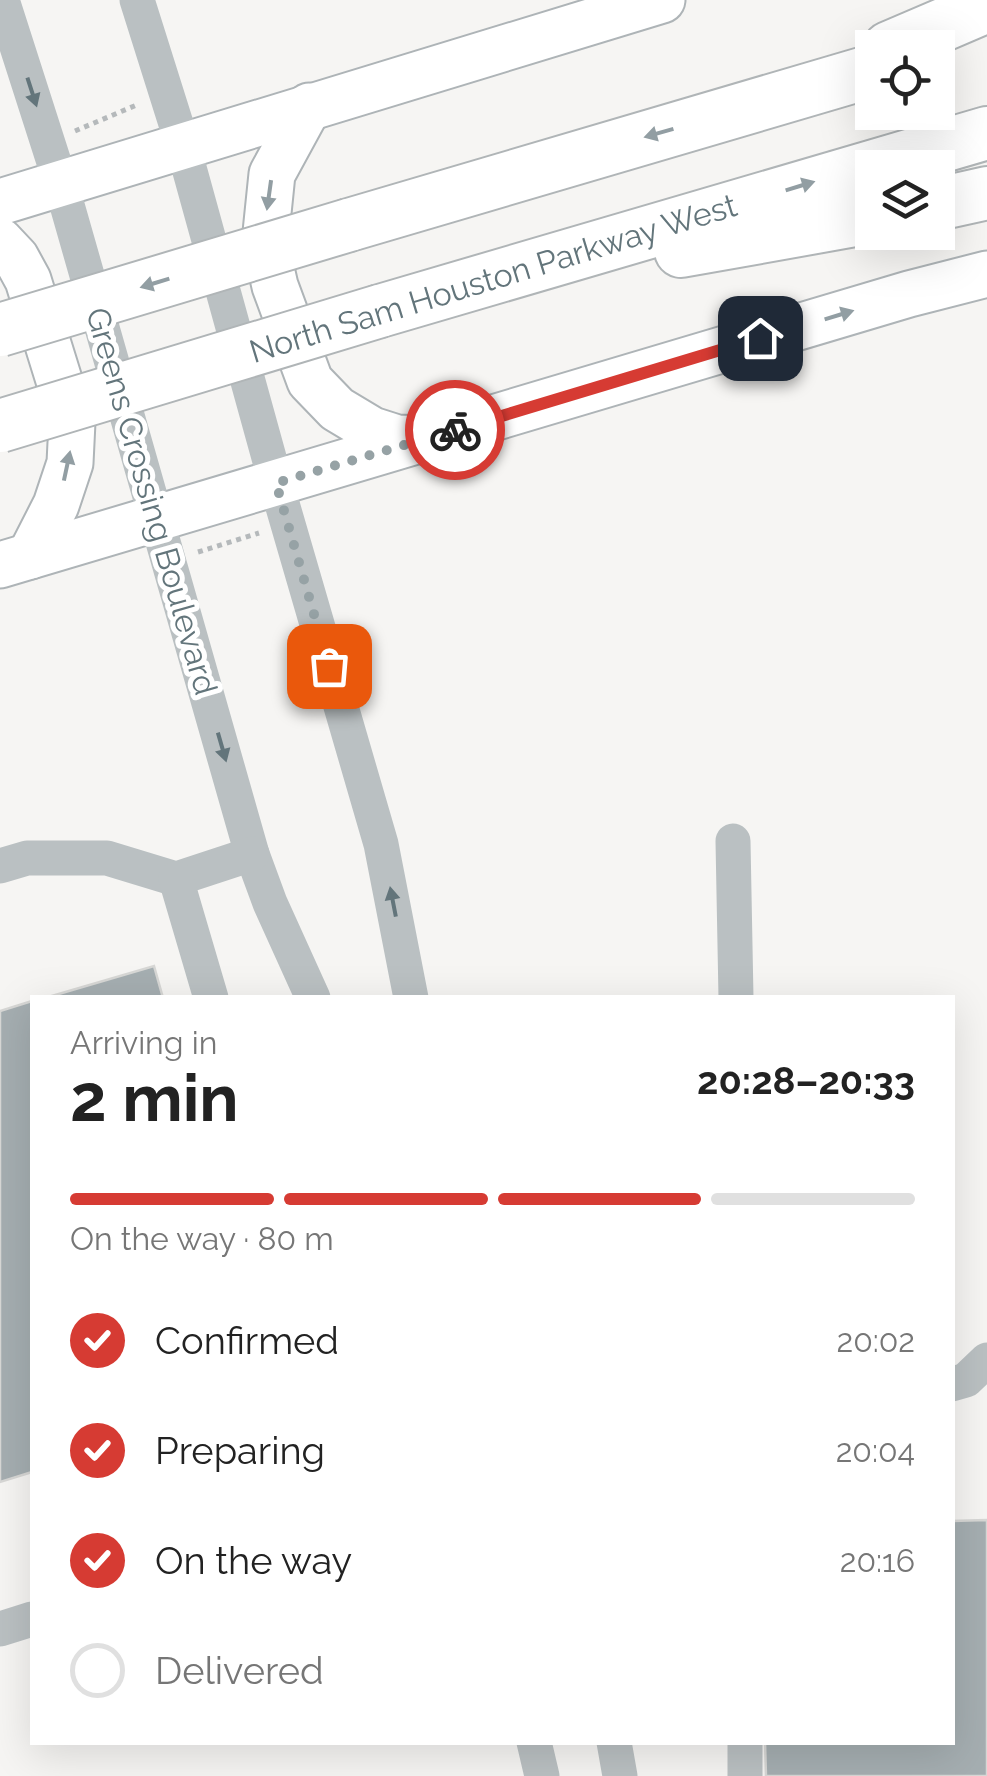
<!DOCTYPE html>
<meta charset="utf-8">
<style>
body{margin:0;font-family:Raleway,sans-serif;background:#f6f6f6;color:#222;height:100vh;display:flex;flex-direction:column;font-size:38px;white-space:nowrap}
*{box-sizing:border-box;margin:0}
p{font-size:32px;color:#767676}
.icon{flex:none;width:55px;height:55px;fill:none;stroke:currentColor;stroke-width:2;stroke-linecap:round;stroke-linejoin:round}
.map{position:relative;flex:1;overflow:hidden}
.side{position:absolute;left:30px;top:995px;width:925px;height:750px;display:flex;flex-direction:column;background:#fff;border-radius:0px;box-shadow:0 10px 40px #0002}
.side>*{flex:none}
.controls{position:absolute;left:855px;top:30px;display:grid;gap:20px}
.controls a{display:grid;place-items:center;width:100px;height:100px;border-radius:0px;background:#fff;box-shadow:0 10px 40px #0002;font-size:50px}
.pin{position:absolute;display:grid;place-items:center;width:85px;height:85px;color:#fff;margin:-42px;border-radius:20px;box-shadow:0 5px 15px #0006}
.courier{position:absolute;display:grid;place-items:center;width:100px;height:100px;margin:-50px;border:8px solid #d63b33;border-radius:50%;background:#fff;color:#222;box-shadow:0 2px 12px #0007}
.summary em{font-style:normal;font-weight:700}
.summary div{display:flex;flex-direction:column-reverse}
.summary{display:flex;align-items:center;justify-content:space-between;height:170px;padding:0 40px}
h1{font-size:65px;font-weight:700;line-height:75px}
.bar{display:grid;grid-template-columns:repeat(4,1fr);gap:15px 10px;align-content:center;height:120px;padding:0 40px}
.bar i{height:12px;border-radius:8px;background:#e0e0e0}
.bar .current{background:#d63b33}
.bar p{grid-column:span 4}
ol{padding:0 40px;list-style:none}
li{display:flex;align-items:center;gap:30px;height:110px}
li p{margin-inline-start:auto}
li .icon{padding:10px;border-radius:50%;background:#d63b33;color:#fff;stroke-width:4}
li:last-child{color:#767676}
li i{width:55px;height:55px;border:5px solid #e0e0e0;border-radius:50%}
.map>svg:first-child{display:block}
.building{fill:#a5aeb1;stroke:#d7d7d5;stroke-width:2.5}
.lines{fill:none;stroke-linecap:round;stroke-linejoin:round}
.major-casing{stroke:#aeb4b7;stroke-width:49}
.highway-casing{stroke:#b0b5b7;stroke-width:56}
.path{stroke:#b5b9bb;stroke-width:5;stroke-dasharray:5 5;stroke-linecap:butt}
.minor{stroke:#bac0c2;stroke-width:35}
.major{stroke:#fff;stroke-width:45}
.highway{stroke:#fff;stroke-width:52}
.highway-bridge-casing{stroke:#b0b5b7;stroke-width:56;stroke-linecap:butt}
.highway-bridge{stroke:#fff;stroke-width:52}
.oneway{fill:#63757b}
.oneway2{fill:#929ea3}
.done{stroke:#96a2a5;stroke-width:10;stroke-dasharray:0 18}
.route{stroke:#d63b33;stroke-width:12}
.labels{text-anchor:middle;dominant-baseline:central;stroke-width:10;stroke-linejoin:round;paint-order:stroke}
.street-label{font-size:32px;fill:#63757b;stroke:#fff}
</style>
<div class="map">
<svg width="987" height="1776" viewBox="0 0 987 1776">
<rect width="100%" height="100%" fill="#f6f5f3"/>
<!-- building -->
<g class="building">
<path d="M 154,966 L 163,998 L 45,998 Z"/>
<path d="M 32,1001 L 32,1472 L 0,1482 L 0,1011 Z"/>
<path d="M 987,1520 L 987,1776 L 766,1776 L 765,1742 L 952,1742 L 952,1521 Z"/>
</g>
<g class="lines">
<defs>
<g id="major">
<path d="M 309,106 L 272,174 L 265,242 L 275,286 L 310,381 L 337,409 L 372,430 L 397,438 L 423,439"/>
<path d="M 0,202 L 662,0"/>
<path d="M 0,241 L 16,258 L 28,280 L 72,422 L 70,463 L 56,505 L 30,556"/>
<path d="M 0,565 L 909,294 L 987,274"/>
</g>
<g id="highway">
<path d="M 889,48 L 987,6"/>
<path d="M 938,204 L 987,193"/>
<path d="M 349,225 L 872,71"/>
<path d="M 681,251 L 872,217"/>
<path d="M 380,311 L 987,133"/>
</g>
</defs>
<!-- major casing -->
<use href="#major" class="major-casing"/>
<!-- highway casing -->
<use href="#highway" class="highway-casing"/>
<!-- path -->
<g class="path">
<path d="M 75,131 L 139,104"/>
<path d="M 198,552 L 259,533"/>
</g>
<!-- minor -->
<g class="minor">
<path d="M 2,0 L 61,184 L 252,854 L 270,903 L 313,998"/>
<path d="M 137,0 L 183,146 L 276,483 L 381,844 L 411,998"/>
<path d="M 733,841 L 736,998"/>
<path d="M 0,866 L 27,858 L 107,858 L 176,879 L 252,854"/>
<path d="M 176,879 L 211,998"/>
<path d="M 952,1384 L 966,1380 L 987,1360"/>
<path d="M 0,1629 L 32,1619"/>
<path d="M 534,1742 L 542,1776"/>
<path d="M 614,1742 L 620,1776"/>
<path d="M 745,1742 L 745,1776"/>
</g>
<!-- major -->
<use href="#major" class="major"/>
<!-- highway -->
<use href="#highway" class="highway"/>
<defs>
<g id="highway-bridge">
<path d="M 0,330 L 349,225"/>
<path d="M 0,426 L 380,311"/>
</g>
</defs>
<!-- highway-bridge casing -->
<use href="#highway-bridge" class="highway-bridge-casing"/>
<!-- highway-bridge -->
<use href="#highway-bridge" class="highway-bridge"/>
</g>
<!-- one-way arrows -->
<defs><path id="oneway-solid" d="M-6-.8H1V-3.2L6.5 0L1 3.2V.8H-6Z" transform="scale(2.5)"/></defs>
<g class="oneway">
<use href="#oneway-solid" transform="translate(32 92) rotate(72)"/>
<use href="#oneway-solid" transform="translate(222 747) rotate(74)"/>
<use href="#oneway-solid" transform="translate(393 902) rotate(-101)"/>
</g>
<g class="oneway2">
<use href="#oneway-solid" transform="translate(659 133) rotate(164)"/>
<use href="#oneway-solid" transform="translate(800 186) rotate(-17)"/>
<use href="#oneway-solid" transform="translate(269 195) rotate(98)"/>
<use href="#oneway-solid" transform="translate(155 283) rotate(163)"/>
<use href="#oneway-solid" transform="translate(839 315) rotate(-17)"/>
<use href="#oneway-solid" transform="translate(67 466) rotate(-78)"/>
</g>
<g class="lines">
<!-- done -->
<path class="done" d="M 329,666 L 276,483 L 455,430"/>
<!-- route -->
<path class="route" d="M 455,430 L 760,338"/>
</g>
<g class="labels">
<!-- street labels -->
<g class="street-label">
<text transform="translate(493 278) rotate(-17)">North Sam Houston Parkway West</text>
<text transform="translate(152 501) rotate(74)">Greens Crossing Boulevard</text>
</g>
</g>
</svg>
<div class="controls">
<a><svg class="icon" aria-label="locate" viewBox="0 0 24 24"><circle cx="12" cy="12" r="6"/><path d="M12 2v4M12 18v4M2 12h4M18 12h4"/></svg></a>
<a><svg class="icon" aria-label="layers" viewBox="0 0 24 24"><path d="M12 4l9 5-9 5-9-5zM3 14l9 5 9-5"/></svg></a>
</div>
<div class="pin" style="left:329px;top:666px;background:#ea580c"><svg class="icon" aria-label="bag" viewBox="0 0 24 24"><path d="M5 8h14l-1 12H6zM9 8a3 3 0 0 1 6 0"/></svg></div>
<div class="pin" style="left:760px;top:338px;background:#1f2937"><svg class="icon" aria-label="home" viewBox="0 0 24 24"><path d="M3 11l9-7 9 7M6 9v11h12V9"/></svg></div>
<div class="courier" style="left:455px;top:430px"><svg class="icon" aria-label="bike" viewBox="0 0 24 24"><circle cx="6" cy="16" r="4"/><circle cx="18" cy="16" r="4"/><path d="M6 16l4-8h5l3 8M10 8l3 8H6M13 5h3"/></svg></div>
<section class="side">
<div class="summary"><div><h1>2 min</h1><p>Arriving in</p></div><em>20:28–20:33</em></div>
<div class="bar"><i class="current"></i><i class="current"></i><i class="current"></i><i></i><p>On the way · 80 m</p></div>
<ol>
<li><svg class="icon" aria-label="check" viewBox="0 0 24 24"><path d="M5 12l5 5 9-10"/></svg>Confirmed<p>20:02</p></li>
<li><svg class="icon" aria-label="check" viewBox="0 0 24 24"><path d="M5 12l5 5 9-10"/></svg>Preparing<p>20:04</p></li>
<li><svg class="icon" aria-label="check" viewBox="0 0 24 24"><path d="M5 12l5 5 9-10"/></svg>On the way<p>20:16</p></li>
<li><i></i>Delivered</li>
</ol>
</section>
</div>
